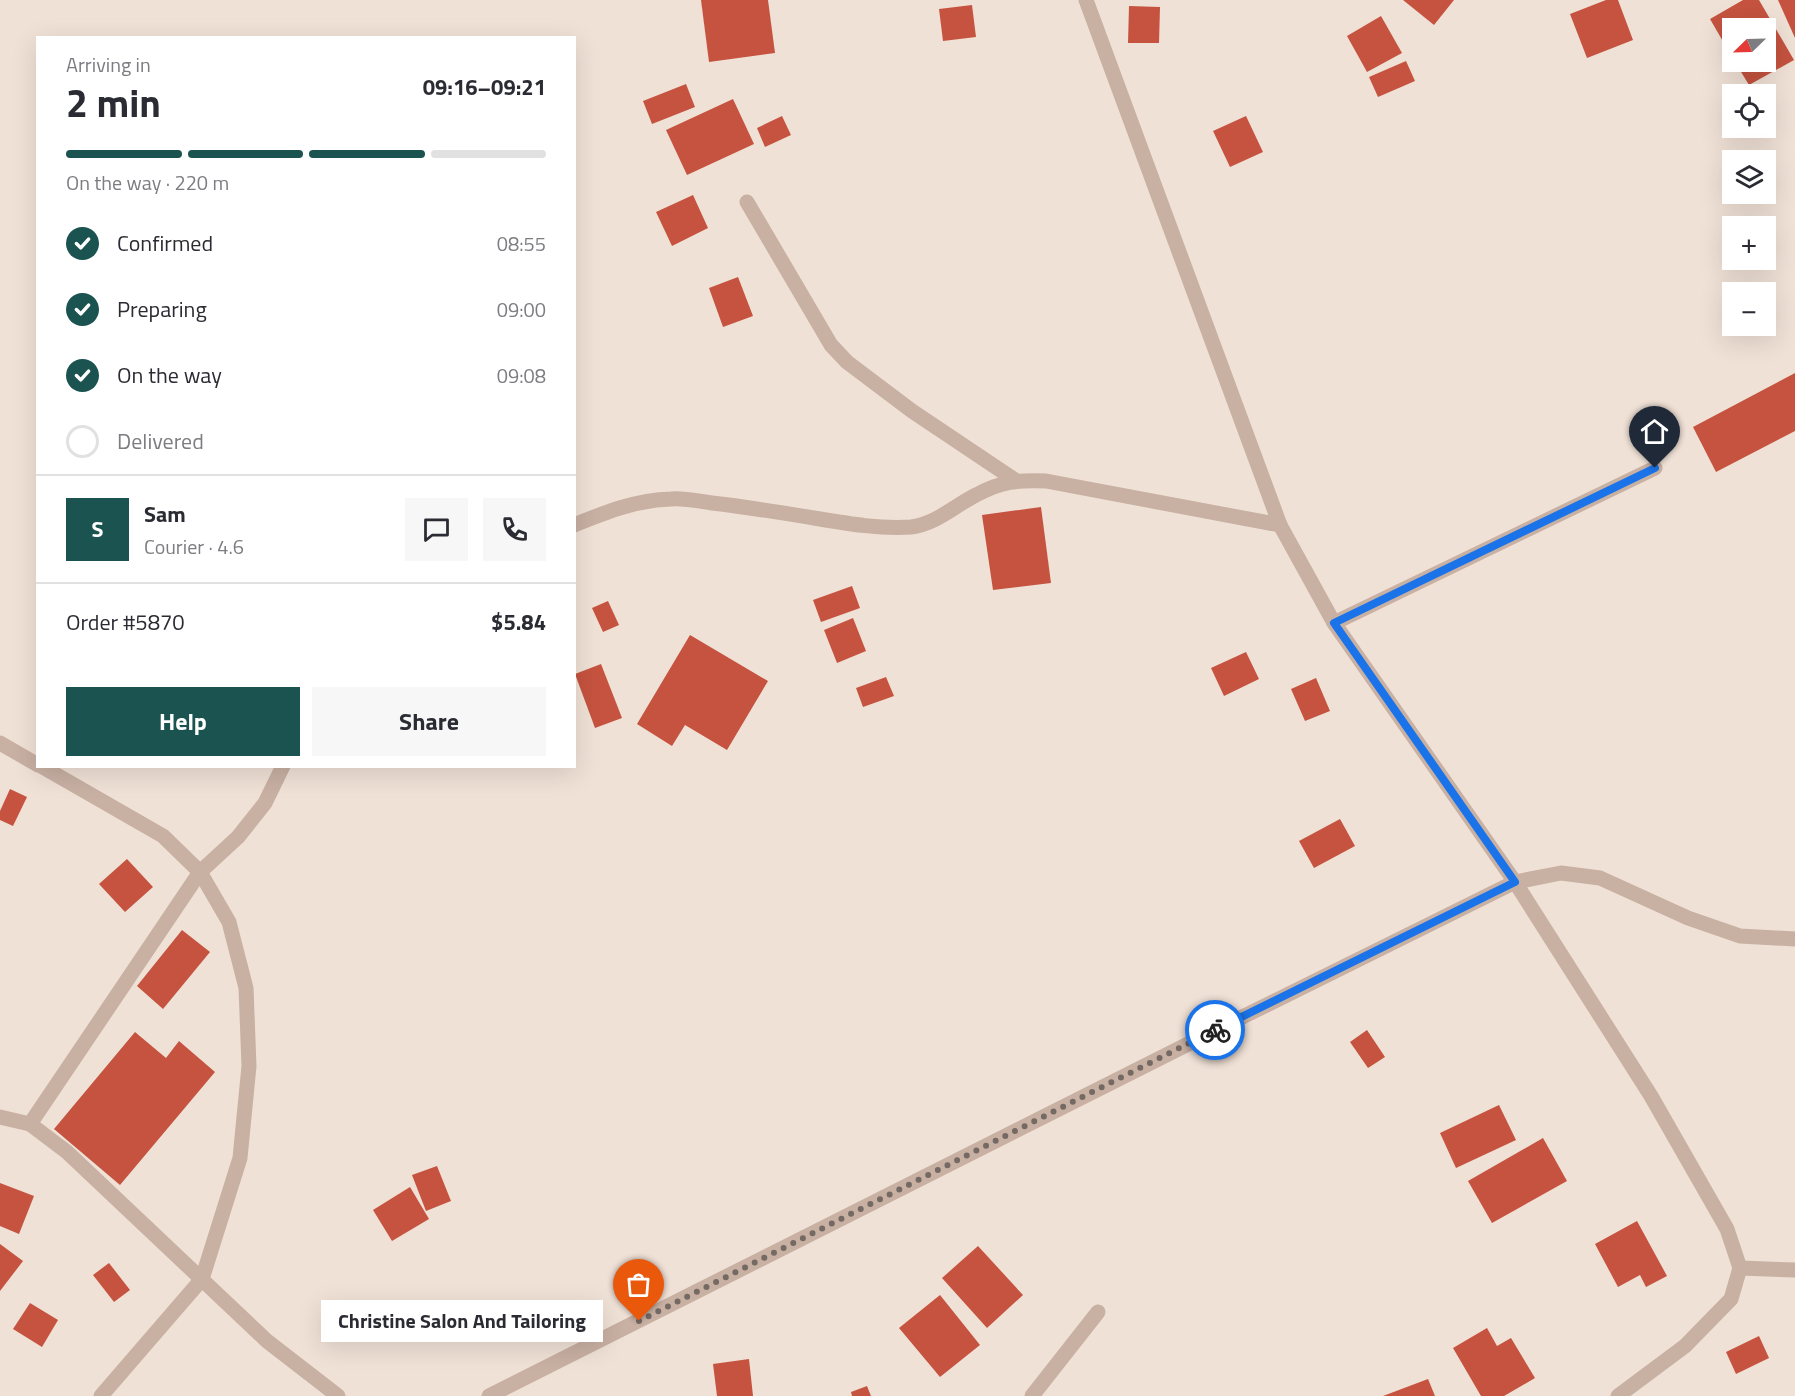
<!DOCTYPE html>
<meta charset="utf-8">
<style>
body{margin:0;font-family:"Titillium Web",sans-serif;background:#f7f7f7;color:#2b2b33;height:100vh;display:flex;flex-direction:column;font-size:22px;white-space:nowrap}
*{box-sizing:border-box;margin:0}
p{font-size:20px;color:#7c7c81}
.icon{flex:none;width:33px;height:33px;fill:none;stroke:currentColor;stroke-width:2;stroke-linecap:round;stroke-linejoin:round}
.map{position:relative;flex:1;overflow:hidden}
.details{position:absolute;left:36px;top:36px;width:540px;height:732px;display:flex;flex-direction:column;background:#fff;border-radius:0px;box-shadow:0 6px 24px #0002}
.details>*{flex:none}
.needle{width:39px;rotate:247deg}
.tools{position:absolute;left:1722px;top:18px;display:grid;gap:12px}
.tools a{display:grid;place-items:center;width:54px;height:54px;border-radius:0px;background:#fff;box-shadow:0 6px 24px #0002;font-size:30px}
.pin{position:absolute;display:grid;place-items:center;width:51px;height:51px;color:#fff;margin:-62px -26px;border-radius:50% 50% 50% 0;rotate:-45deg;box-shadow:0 0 6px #0007}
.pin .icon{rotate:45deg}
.courier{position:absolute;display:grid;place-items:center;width:60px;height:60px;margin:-30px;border:4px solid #1a73e8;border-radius:50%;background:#fff;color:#222;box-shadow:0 2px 8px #0007}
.bubble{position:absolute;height:42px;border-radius:0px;background:#fff;box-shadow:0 6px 24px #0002;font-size:20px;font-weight:700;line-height:42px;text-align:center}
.overview em{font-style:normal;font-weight:700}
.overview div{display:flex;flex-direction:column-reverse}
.overview{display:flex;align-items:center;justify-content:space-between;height:102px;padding:0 30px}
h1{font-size:39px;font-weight:700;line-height:45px}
.bar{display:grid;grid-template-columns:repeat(4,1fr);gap:9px 6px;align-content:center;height:72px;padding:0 30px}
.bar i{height:8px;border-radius:4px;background:#e1e1e2}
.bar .current{background:#1b5351}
.bar p{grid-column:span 4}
.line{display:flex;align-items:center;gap:15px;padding:0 30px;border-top:2px solid #e1e1e2}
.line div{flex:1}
.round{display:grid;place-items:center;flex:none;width:63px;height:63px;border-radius:0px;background:#f7f7f7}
ol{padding:0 30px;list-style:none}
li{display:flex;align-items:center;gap:18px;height:66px}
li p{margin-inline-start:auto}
li .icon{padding:6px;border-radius:50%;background:#1b5351;color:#fff;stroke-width:4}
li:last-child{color:#7c7c81}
li i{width:33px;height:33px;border:3px solid #e1e1e2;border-radius:50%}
.button{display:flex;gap:12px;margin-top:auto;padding:12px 30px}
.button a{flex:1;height:69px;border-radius:0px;background:#1b5351;color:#fff;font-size:24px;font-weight:700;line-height:69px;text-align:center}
.button a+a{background:#f7f7f7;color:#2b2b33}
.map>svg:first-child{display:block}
.building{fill:#c5533f}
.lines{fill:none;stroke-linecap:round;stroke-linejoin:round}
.street{stroke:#c8b0a3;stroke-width:15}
.done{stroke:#756963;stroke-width:6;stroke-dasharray:0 10.8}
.route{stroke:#1a73e8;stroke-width:8}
</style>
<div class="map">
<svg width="1795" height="1396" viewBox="0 0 1795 1396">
<rect width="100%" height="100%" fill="#f0e1d6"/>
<!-- building -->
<g class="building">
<path d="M 701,0 L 768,0 L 775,53 L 709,62 Z"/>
<path d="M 1403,0 L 1454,0 L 1434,25 Z"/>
<path d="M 1606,0 L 1618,0 L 1633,40 L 1587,58 L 1570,14 Z"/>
<path d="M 1743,0 L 1759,0 L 1794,60 L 1749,85 L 1735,62 L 1766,62 L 1766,28 L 1732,28 L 1732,57 L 1710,19 Z"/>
<path d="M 1778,0 L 1795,0 L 1795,38 Z"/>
<path d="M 972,5 L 976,37 L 943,41 L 939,9 Z"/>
<path d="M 1129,6 L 1160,7 L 1159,43 L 1128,43 Z"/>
<path d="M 1381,16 L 1402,53 L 1367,72 L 1347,36 Z"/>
<path d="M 1406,61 L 1415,81 L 1378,97 L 1369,77 Z"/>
<path d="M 686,84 L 695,107 L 652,124 L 643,101 Z"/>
<path d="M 733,99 L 754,144 L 687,175 L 666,130 Z"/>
<path d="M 782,116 L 791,135 L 765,147 L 757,128 Z"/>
<path d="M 1246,116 L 1263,152 L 1230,167 L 1213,131 Z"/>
<path d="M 693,195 L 708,228 L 672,246 L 656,212 Z"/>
<path d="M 738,277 L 753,316 L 723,327 L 709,288 Z"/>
<path d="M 1795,373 L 1795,431 L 1716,472 L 1693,427 Z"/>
<path d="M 1041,507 L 1051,583 L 993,590 L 982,515 Z"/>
<path d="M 852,586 L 860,608 L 821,622 L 813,600 Z"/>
<path d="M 608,601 L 619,625 L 603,632 L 592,608 Z"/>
<path d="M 853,618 L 866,651 L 837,663 L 824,630 Z"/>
<path d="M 690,635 L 768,681 L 727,750 L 685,725 L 672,746 L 637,724 Z"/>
<path d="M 1246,652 L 1259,679 L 1224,696 L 1211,668 Z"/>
<path d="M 601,664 L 622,718 L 595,728 L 575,674 Z"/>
<path d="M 886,677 L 894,696 L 863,707 L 856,688 Z"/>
<path d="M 1316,678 L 1330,711 L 1305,721 L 1291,689 Z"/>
<path d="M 10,789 L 27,797 L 13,826 L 0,820 L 0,811 Z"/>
<path d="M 1340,819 L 1355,846 L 1314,868 L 1299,841 Z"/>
<path d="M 127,859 L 153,887 L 125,912 L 99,884 Z"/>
<path d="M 182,930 L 210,952 L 163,1009 L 137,986 Z"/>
<path d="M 1367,1030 L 1385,1057 L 1368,1068 L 1350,1042 Z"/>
<path d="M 135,1032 L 166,1058 L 179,1041 L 215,1072 L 120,1185 L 54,1129 Z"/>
<path d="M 1499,1105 L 1516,1140 L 1456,1168 L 1440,1133 Z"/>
<path d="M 1543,1138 L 1567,1181 L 1492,1223 L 1468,1181 Z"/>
<path d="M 437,1166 L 451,1201 L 426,1211 L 412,1175 Z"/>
<path d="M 0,1183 L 34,1196 L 19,1234 L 0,1226 Z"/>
<path d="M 410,1187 L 429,1219 L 392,1241 L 373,1210 Z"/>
<path d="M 1637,1221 L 1667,1276 L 1646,1287 L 1640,1275 L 1618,1287 L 1595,1244 Z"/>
<path d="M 0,1244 L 23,1261 L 0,1291 Z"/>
<path d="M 978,1246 L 1023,1295 L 987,1328 L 942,1278 Z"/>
<path d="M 109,1263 L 130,1290 L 114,1302 L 93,1275 Z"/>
<path d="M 940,1295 L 980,1345 L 940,1377 L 899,1328 Z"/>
<path d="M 30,1303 L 58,1320 L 42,1347 L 13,1329 Z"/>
<path d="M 1487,1328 L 1497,1346 L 1511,1338 L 1535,1378 L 1504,1396 L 1481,1396 L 1453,1348 Z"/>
<path d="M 1759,1336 L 1769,1358 L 1736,1374 L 1726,1352 Z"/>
<path d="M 749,1359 L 753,1396 L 717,1396 L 713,1364 Z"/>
<path d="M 1428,1379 L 1435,1396 L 1383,1396 Z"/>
<path d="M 867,1386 L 871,1396 L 852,1396 L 851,1392 Z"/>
</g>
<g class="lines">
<!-- street -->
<g class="street">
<path d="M 1086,0 L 1280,525 L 1334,623 L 1515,882 L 1651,1096 L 1727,1229 L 1740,1268 L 1731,1299 L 1685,1346 L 1618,1396"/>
<path d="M 747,202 L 831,345 L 847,362 L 912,411 L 1015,480"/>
<path d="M 574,525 C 606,512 636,500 671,499 C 684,498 698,501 712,503 C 748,507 784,513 820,519 C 850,524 880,529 911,527 C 936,524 954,506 976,495 C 1002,481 1017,480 1046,481 L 1280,525"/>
<path d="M 1334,623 L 1655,468"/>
<path d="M 0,743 L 38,765"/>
<path d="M 41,766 L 163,836 L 200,872 L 229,922 L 246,988 L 249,1066 L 240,1158 L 202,1279 L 101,1396"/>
<path d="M 0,1117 L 30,1124 L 67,1152 L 267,1341 L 338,1396"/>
<path d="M 30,1124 L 200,872 L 238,837 L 265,803 L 283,766"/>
<path d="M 1740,1268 L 1795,1270"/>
<path d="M 489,1396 L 1216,1030 L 1515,882 L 1561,873 L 1600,878 L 1688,918 L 1740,936 L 1795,939"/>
<path d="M 1032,1396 L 1098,1312"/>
</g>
</g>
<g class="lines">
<!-- done -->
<path class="done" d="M 639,1321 L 1215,1030"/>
<!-- route -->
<path class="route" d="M 1215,1030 L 1515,882 L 1334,623 L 1655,468"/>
</g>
</svg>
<div class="tools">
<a><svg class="needle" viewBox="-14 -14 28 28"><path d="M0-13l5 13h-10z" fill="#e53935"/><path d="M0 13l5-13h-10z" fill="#7c7c81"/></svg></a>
<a><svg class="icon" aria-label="locate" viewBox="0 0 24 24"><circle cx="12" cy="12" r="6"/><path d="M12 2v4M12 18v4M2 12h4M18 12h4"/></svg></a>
<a><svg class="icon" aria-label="layers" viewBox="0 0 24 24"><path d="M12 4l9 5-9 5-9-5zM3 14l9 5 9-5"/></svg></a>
<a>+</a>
<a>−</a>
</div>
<div class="pin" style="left:639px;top:1321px;background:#ea580c"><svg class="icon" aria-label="bag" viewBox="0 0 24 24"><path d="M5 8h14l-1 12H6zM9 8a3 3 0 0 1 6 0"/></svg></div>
<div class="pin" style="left:1655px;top:468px;background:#1f2937"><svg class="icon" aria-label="home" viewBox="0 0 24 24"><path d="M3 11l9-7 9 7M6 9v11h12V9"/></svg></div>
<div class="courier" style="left:1215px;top:1030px"><svg class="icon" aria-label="bike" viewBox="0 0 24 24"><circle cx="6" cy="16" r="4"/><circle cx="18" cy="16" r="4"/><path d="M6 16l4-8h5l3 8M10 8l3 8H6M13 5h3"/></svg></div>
<div class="bubble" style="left:321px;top:1300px;width:282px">Christine Salon And Tailoring</div>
<section class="details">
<div class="overview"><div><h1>2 min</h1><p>Arriving in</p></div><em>09:16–09:21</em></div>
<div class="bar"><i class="current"></i><i class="current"></i><i class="current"></i><i></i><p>On the way · 220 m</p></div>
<ol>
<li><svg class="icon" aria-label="check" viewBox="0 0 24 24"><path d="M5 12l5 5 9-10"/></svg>Confirmed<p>08:55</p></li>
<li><svg class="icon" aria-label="check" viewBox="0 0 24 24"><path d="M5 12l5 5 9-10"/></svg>Preparing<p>09:00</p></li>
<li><svg class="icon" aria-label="check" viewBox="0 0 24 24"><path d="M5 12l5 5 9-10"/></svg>On the way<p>09:08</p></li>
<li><i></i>Delivered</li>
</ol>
<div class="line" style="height:108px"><b class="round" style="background:#1b5351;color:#fff">S</b><div><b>Sam</b><p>Courier · 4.6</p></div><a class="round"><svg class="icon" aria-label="chat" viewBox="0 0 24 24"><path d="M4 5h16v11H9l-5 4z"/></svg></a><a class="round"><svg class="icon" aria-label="phone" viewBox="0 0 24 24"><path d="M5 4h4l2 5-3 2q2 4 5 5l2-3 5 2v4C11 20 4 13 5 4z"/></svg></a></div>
<div class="line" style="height:78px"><div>Order #5870</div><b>$5.84</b></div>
<div class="button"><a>Help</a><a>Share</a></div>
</section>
</div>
